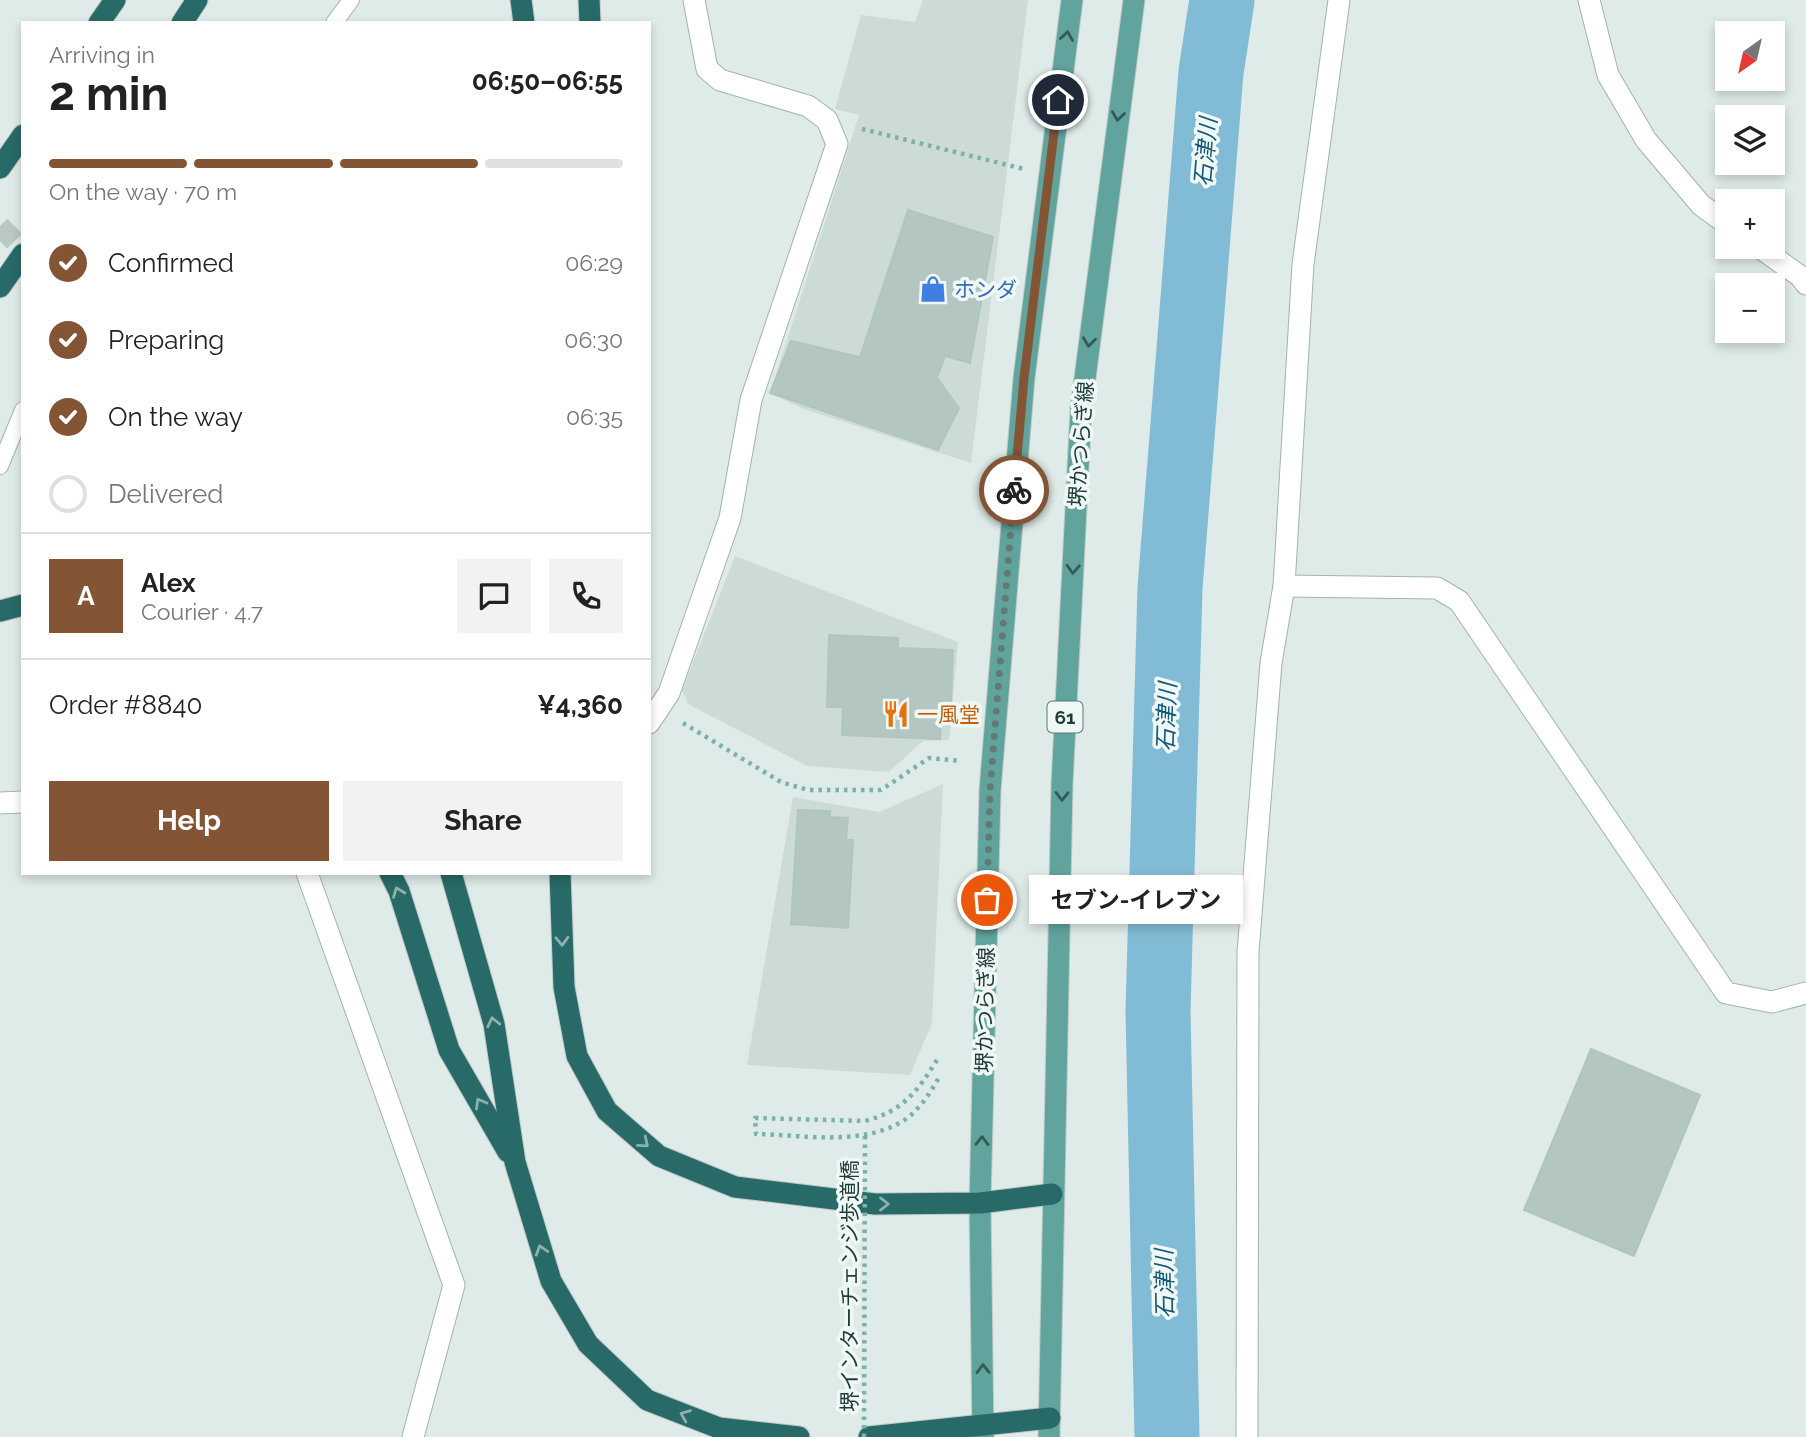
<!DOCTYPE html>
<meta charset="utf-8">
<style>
body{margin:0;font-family:Raleway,"Noto Sans JP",sans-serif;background:#f2f2f2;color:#222;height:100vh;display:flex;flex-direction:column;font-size:26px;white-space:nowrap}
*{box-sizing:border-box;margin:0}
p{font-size:23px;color:#767676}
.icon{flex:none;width:38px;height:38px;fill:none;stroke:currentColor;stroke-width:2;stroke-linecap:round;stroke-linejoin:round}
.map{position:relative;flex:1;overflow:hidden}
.sheet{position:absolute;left:21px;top:21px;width:630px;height:854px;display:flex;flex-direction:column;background:#fff;border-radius:0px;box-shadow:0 4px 10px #0003}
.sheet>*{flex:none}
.needle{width:46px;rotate:214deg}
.controls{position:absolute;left:1715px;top:21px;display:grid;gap:14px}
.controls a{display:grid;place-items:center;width:70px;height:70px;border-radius:0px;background:#fff;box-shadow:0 4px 10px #0003;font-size:35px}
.pin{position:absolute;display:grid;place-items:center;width:60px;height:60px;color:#fff;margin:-30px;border:4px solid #fff;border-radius:50%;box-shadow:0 2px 7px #0007}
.courier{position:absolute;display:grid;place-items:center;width:70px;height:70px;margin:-35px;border:5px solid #845535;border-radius:50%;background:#fff;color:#222;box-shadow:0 2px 9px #0007}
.bubble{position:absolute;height:49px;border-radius:0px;background:#fff;box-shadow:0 4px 10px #0003;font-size:23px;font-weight:700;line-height:49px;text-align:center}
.headline em{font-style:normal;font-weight:700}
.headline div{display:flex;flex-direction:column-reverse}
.headline{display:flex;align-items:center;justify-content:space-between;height:119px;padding:0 28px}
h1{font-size:46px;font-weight:700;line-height:52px}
.bar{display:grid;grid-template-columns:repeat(4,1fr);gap:10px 7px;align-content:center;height:84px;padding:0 28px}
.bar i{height:9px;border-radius:5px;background:#e0e0e0}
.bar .current{background:#845535}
.bar p{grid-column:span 4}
.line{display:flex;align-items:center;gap:18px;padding:0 28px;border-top:2px solid #e0e0e0}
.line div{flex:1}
.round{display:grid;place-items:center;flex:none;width:74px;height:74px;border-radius:0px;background:#f2f2f2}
ol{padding:0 28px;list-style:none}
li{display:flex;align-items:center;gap:21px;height:77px}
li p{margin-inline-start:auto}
li .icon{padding:7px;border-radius:50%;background:#845535;color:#fff;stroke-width:4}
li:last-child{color:#767676}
li i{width:38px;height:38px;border:4px solid #e0e0e0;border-radius:50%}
.primary-button{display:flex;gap:14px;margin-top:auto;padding:14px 28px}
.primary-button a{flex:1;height:80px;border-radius:0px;background:#845535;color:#fff;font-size:28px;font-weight:700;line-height:80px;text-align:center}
.primary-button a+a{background:#f2f2f2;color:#222}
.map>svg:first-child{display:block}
.built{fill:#cddbd7}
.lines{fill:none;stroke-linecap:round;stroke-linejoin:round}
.river{stroke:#82bbd5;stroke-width:65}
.building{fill:#b4c6c1;stroke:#b1c5c0;stroke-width:2}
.motorway-tunnel{stroke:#b9c8c5;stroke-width:21;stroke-dasharray:21 10;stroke-linecap:butt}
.service-casing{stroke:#a2b3b0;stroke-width:18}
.minor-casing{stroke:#a2b3b0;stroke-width:23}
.primary-casing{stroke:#c0c8c8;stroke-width:23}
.motorway-casing{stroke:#c0c8c8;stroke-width:23}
.path{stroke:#7cb1a9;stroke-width:4.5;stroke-dasharray:3.5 5;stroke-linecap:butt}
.service{stroke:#fff;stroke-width:16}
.minor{stroke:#fff;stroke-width:21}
.primary{stroke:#60a49d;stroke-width:21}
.motorway{stroke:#286a67;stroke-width:21}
.path-bridge{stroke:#7cb1a9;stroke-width:4.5;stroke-dasharray:3.5 5;stroke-linecap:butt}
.oneway{stroke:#325b57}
.oneway2{stroke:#8cb1ae}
.done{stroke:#627976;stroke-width:7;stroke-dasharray:0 12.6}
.route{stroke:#845535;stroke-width:9}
.labels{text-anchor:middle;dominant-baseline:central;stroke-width:7;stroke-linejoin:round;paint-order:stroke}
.shield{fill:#eff8f5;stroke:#5d7471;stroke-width:2}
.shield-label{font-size:19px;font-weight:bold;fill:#1f3c39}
.shop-label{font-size:21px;fill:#366cbe;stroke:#eff8f5;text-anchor:start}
.street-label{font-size:21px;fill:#1f3c39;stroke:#eff8f5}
.food-label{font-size:21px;fill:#c56008;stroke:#eff8f5;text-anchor:start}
.water-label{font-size:23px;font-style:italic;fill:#155a7c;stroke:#eff8f5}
</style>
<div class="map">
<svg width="1806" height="1437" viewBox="0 0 1806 1437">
<rect width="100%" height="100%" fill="#dfebe8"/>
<!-- built -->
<g class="built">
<path d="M 923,0 L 1028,0 L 971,463 L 801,408 L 770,393 L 859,115 L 835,109 L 861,15 L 915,22 Z"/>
<path d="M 735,556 L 958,642 L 949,740 L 923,741 L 889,772 L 807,766 L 688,704 L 682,690 Z"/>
<path d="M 943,784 L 932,1023 L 910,1075 L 747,1065 L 793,797 L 879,812 Z"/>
</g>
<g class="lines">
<!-- river -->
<path class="river" d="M 1167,1437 L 1158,1011 L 1170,588 L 1211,72 L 1222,0"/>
</g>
<!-- building -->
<g class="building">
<path d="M 908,210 L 993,237 L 970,363 L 945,356 L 937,378 L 959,408 L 938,450 L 770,393 L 791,341 L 860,357 Z"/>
<path d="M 829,635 L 898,638 L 898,648 L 953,650 L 951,701 L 942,700 L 940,739 L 842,735 L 843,707 L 827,707 Z"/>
<path d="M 798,810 L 830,811 L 830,817 L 848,818 L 846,840 L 853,840 L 848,928 L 791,924 Z"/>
<path d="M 1591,1049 L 1700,1095 L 1634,1256 L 1524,1210 Z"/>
</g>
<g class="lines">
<!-- motorway-tunnel -->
<path class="motorway-tunnel" d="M 0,226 L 23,250"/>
<defs>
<g id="service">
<path d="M 334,23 L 351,0"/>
<path d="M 0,466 L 23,410"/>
</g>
<g id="minor">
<path d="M 1589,0 L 1608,75 L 1646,140 L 1701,205 L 1727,224"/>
<path d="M 1759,247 L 1800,276 L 1806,284"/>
<path d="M 1284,586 L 1437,588 L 1459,601 L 1726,993 L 1772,1002 L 1806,993"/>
<path d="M 649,723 L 669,693 L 730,518 L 751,400 L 837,144 L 827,120 L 808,106 L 720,80 L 707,69 L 694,0"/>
<path d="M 0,803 L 23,802"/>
<path d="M 307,873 L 454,1285 L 413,1437"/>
<path d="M 1247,1437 L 1248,952 L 1271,663 L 1284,586 L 1303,264 L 1339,0"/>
</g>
<g id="primary">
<path d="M 983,1437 L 980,1203 L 990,790 L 1024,378 L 1072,0"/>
<path d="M 1049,1437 L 1062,784 L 1081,409 L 1134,0"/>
</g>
<g id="motorway">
<path d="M 521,0 L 524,23"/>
<path d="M 589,0 L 590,23"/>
<path d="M 99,23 L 115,0"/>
<path d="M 182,23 L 197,0"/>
<path d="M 0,168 L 23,135"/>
<path d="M 0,287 L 23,254"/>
<path d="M 0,611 L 23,605"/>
<path d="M 390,873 L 399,891 L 449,1050 L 508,1152"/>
<path d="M 451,873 L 494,1024 L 515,1162 L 551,1281 L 588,1344 L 647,1400 L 719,1428 L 799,1437"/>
<path d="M 560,873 L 564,987 L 577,1056 L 607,1111 L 659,1156 L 735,1187 L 875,1204 L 980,1203 L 1052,1194"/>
<path d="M 869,1437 L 1050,1418"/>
</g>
</defs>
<!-- service casing -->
<use href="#service" class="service-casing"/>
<!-- minor casing -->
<use href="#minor" class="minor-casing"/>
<!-- primary casing -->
<use href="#primary" class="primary-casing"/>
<!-- motorway casing -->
<use href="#motorway" class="motorway-casing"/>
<!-- path -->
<g class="path">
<path d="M 862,129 L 1024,169"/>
<path d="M 683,723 L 781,782 L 808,790 L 881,790 L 929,758 L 961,761"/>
<path d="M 937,1060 C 917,1092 903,1111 865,1121 L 755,1118 L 756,1134 C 804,1135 864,1147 906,1119 C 921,1108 931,1091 940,1076"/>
</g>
<!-- service -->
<use href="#service" class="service"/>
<!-- minor -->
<use href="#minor" class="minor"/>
<!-- primary -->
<use href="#primary" class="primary"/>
<!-- motorway -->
<use href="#motorway" class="motorway"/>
<!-- path-bridge -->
<path class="path-bridge" d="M 864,1437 L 865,1136"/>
</g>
<!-- one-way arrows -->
<defs><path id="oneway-chevron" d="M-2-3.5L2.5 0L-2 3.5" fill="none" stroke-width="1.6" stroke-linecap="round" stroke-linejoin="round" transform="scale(1.75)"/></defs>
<g class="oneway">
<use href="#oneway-chevron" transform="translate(1067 36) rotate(-81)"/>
<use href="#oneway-chevron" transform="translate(1118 116) rotate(98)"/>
<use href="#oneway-chevron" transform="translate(1089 342) rotate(97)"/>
<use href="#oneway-chevron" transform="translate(1073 569) rotate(93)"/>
<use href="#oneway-chevron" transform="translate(1062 796) rotate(91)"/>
<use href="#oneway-chevron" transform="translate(982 1141) rotate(-89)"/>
<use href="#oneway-chevron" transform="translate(983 1369) rotate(-91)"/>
</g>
<g class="oneway2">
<use href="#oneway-chevron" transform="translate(398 892) rotate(-111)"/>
<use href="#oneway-chevron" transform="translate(562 941) rotate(88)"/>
<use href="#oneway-chevron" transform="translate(493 1022) rotate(-103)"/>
<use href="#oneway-chevron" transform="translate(480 1103) rotate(-120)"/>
<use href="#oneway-chevron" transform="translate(644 1143) rotate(40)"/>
<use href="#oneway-chevron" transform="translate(884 1204)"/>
<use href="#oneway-chevron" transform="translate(541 1250) rotate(-107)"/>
<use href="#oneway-chevron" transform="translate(685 1415) rotate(-158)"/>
</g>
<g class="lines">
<!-- done -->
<path class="done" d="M 987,900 L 990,790 L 1014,490"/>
<!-- route -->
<path class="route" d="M 1014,490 L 1024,378 L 1058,100"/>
</g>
<!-- icons -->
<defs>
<symbol id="shop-bare" viewBox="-9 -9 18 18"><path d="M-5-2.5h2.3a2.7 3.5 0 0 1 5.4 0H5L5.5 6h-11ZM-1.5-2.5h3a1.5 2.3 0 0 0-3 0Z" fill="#3f7fe0" stroke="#eff8f5" stroke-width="2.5" paint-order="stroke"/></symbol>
<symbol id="restaurant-bare" viewBox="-9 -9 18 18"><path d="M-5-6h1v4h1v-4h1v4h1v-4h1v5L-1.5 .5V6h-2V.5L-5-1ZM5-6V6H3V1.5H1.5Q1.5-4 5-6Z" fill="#e8710a" stroke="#eff8f5" stroke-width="2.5" paint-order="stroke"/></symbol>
</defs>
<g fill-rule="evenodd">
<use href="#shop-bare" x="914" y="270" width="38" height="38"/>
<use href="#restaurant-bare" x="877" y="695" width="38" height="38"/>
</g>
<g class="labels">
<!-- shield labels -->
<rect class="shield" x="1047.5" y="701.5" width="35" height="31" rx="5"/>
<g class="shield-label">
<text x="1065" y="717">61</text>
</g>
<!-- shop labels -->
<g class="shop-label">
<text x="954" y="289">ホンダ</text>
</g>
<!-- street labels -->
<g class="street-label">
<text transform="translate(1081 444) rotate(-86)">堺かつらぎ線</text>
<text transform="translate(985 1010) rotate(-89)">堺かつらぎ線</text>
<text transform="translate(849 1286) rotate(-90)">堺インターチェンジ歩道橋</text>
</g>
<!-- food labels -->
<g class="food-label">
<text x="917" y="714">一風堂</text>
</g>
<!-- water labels -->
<g class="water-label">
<text transform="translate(1205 152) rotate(-85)">石津川</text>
<text transform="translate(1166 717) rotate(-88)">石津川</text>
<text transform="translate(1164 1284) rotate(-91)">石津川</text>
</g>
</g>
</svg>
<div class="controls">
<a><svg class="needle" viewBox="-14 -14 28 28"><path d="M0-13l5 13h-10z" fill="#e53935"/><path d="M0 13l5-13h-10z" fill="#767676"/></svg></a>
<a><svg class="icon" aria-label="layers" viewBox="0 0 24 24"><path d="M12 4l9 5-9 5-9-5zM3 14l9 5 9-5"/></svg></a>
<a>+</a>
<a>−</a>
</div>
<div class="pin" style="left:987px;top:900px;background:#ea580c"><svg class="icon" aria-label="bag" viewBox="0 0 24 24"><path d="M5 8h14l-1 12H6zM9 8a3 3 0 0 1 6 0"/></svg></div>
<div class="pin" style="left:1058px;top:100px;background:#1f2937"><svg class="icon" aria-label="home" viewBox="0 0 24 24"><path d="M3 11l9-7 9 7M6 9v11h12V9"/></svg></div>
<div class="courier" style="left:1014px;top:490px"><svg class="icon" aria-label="bike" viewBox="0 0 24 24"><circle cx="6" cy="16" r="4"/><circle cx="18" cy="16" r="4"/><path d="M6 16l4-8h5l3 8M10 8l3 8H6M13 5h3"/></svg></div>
<div class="bubble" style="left:1029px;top:875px;width:214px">セブン-イレブン</div>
<section class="sheet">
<div class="headline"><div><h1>2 min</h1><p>Arriving in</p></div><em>06:50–06:55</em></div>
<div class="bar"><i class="current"></i><i class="current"></i><i class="current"></i><i></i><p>On the way · 70 m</p></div>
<ol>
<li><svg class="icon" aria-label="check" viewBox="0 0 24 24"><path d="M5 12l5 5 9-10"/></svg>Confirmed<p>06:29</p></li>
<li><svg class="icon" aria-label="check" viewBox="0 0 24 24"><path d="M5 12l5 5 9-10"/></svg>Preparing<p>06:30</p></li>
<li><svg class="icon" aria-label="check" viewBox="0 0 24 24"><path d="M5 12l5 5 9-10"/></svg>On the way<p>06:35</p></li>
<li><i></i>Delivered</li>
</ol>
<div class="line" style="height:126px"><b class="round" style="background:#845535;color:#fff">A</b><div><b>Alex</b><p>Courier · 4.7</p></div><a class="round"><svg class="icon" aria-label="chat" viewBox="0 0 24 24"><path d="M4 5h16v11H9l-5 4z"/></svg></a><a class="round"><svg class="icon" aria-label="phone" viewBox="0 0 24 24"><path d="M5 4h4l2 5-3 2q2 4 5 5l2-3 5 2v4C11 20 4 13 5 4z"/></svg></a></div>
<div class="line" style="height:91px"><div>Order #8840</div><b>¥4,360</b></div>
<div class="primary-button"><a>Help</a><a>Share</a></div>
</section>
</div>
